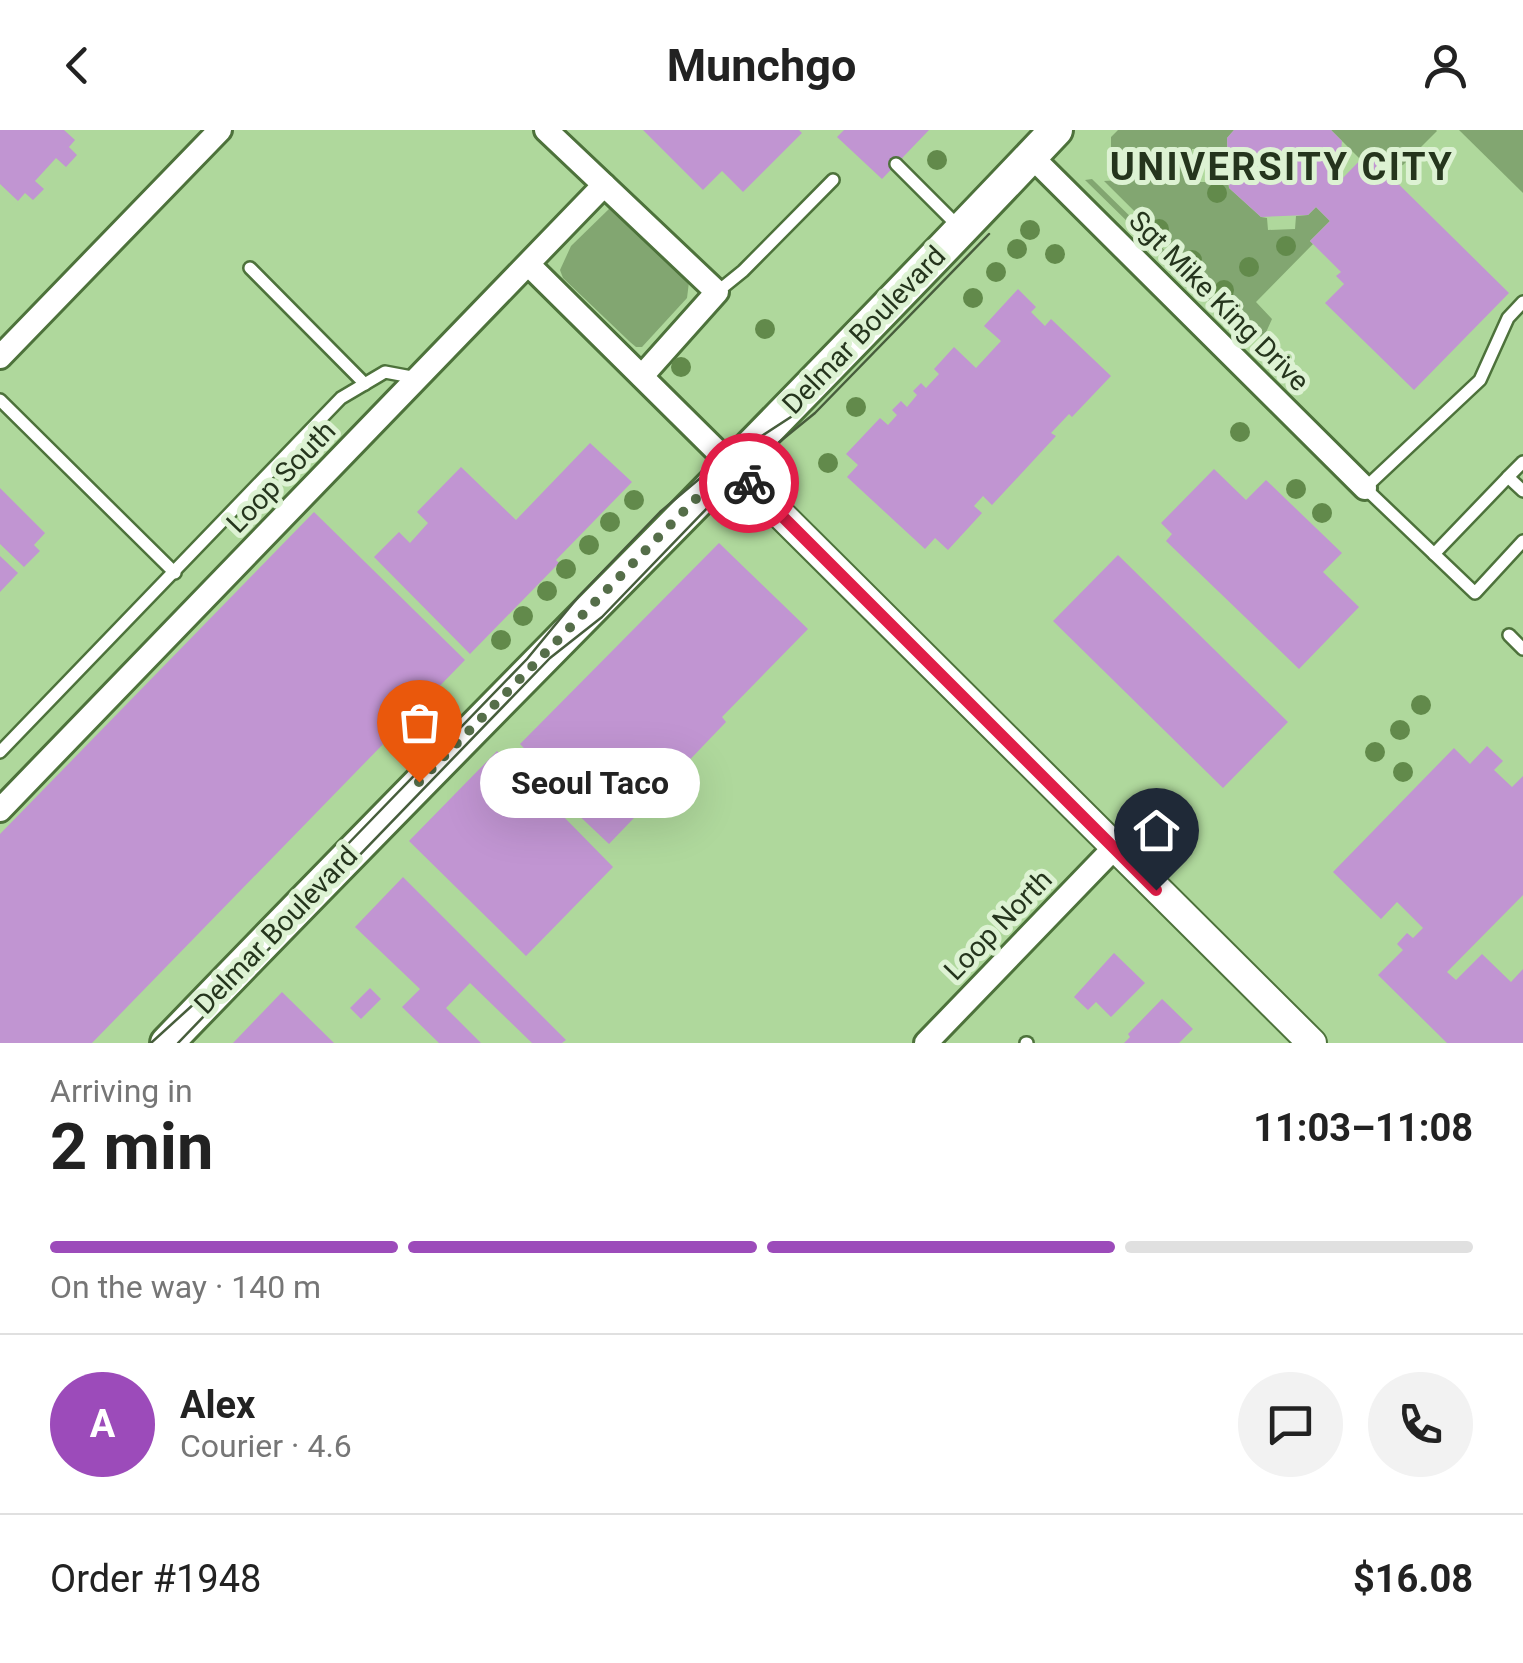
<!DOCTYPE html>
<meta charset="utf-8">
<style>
body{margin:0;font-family:Roboto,sans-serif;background:#f2f2f2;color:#222;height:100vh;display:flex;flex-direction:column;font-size:38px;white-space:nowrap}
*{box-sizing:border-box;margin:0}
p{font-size:32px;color:#767676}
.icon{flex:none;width:55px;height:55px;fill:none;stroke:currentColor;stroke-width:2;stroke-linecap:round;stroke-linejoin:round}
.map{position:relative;height:913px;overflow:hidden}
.sheet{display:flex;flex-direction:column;background:#fff;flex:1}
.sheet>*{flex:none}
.pin{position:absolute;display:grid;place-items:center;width:85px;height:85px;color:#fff;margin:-102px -42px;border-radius:50% 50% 50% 0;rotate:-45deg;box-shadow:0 0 10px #0007}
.pin .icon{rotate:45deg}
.courier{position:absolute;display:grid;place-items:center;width:100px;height:100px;margin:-50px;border:8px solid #e11d48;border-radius:50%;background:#fff;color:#222;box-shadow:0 2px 12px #0007}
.bubble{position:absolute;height:70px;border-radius:35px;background:#fff;box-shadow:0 10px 40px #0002;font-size:32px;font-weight:700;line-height:70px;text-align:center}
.overview em{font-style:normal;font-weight:700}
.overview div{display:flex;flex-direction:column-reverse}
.overview{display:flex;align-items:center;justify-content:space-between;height:170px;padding:0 50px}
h1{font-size:65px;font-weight:700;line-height:75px}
.bar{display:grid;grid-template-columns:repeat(4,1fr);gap:15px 10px;align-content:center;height:120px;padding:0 50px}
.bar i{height:12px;border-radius:8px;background:#e0e0e0}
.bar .active{background:#9c4bba}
.bar p{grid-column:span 4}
.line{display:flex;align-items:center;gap:25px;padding:0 50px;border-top:2px solid #e0e0e0}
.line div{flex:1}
.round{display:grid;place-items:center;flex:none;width:105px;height:105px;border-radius:52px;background:#f2f2f2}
header{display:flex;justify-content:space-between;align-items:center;height:130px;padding:0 50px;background:#fff;font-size:45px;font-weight:700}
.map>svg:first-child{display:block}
.green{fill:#82a671}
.building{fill:#c195d2}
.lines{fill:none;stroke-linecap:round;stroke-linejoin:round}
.service-casing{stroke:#4d723b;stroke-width:16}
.minor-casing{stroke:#4d723b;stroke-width:28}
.tertiary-casing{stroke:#4d723b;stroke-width:32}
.secondary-casing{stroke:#4d723b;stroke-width:38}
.service{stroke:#fff;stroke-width:11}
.minor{stroke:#fff;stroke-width:22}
.tertiary{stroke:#fff;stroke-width:28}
.secondary{stroke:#fff;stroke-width:32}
.tram{stroke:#475d3c;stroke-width:2.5}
.tree{fill:#628a4b}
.done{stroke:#556e49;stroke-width:10;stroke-dasharray:0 18}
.route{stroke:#e11d48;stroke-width:12}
.labels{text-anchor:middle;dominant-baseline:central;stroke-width:10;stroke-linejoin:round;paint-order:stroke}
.street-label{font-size:28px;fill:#25351d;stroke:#ddf2d3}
.district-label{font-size:38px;font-weight:bold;letter-spacing:2.5px;fill:#25351d;stroke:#ddf2d3}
</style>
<header><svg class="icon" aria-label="back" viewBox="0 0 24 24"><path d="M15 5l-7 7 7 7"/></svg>Munchgo<svg class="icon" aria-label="person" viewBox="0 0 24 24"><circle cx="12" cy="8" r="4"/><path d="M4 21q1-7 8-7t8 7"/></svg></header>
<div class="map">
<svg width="1523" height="913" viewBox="0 0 1523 913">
<rect width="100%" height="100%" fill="#afd89c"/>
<!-- green -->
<g class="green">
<path d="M 1118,0 L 1234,0 L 1227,8 L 1227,18 L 1192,19 L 1193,52 L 1228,52 L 1229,58 L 1261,87 L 1267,88 L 1268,100 L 1295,99 L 1296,86 L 1308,85 L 1316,77 L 1330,91 L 1310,111 L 1313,114 L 1256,172 L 1272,189 L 1263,209 L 1104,51 L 1120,50 L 1119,21 L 1111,21 L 1111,7 Z"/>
<path d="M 1331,0 L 1436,0 L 1437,1 L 1403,35 L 1394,37 L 1375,21 L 1360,29 Z"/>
<path d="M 1459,0 L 1523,0 L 1523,63 Z"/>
<path d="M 1092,49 L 1094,51 L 1237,191 L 1233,195 L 1085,50 Z"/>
<path d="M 611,77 L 689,152 L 687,168 L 642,217 L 636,217 L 630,212 L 563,148 L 560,140 L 571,116 Z"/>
</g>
<!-- building -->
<g class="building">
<path d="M 0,0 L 64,0 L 75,10 L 69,17 L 77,25 L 66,37 L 56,28 L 35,51 L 44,59 L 33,70 L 25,63 L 18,71 L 0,54 Z"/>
<path d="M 643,0 L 799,0 L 802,3 L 743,62 L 722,41 L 703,60 Z"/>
<path d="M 844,0 L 929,0 L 882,49 L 837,7 Z"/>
<path d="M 1234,0 L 1331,0 L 1342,11 L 1338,53 L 1367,23 L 1509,163 L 1414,260 L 1325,173 L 1344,154 L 1336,146 L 1341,142 L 1310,111 L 1330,91 L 1316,77 L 1308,85 L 1261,87 L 1229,58 L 1227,8 Z"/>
<path d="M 1018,159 L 1036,177 L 1031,182 L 1045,196 L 1051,189 L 1111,246 L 1072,287 L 1069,284 L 1051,303 L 1056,306 L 992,375 L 983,366 L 974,376 L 982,383 L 948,420 L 935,408 L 925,419 L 847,347 L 858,335 L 846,324 L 880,288 L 888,295 L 897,285 L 892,280 L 901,271 L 907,277 L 917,265 L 913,261 L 921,253 L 926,258 L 939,244 L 934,239 L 954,217 L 976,238 L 1001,211 L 984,196 Z"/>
<path d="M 590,313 L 632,352 L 556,430 L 559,433 L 470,524 L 374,427 L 399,402 L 410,413 L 428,393 L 417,382 L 461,337 L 516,390 Z"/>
<path d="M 1214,339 L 1246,370 L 1266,350 L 1342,423 L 1323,442 L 1359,477 L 1299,539 L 1166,411 L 1172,404 L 1161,393 Z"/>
<path d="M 0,358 L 45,403 L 34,415 L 40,421 L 24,437 L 0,414 Z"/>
<path d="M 314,382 L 465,530 L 92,913 L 0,913 L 0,704 Z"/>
<path d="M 719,413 L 808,499 L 722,587 L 726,592 L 609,714 L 571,678 L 563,686 L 613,737 L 526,826 L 409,711 L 497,621 L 530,654 L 544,639 L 520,614 Z"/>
<path d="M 1118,425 L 1288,592 L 1223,658 L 1053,491 Z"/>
<path d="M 0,426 L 18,443 L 0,462 Z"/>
<path d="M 1487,616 L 1503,631 L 1494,640 L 1512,657 L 1523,646 L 1523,765 L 1447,842 L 1456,850 L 1482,824 L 1511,852 L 1523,839 L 1523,913 L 1447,913 L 1378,845 L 1403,820 L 1397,814 L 1407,803 L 1413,808 L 1423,798 L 1397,772 L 1381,789 L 1333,742 L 1454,618 L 1470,634 Z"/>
<path d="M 403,747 L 566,910 L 562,913 L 532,913 L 470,853 L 446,878 L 481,913 L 439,913 L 402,877 L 420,859 L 355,797 Z"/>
<path d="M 1114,823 L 1145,853 L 1111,887 L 1096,872 L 1088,880 L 1074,867 Z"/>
<path d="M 370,858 L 381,869 L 361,889 L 350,878 Z"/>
<path d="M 282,862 L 334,913 L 233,913 Z"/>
<path d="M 1162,869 L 1193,899 L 1179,913 L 1124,913 L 1130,907 L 1128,904 Z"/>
</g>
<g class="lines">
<defs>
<g id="service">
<path d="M 896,34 L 958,96"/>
<path d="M 250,138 L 365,254"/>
<path d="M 717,162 L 743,141 L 833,50"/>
<path d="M 1523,172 L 1508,188 L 1480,250 L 1365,358 L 1475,463 L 1523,411"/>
<path d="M 0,270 L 175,443"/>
<path d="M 1508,347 L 1523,332"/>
<path d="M 1434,424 L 1508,347 L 1523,361"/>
<path d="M 1509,505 L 1523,519"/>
<path d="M 0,622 L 341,268 L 385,242 L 417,248"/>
<path d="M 1026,913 L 1027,913"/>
</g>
<g id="minor">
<path d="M 546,0 L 717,162 L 642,246"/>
<path d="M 1031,26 L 1365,358"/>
<path d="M 529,135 L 730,334"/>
<path d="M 0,227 L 220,0"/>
<path d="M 0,680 L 604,55"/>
<path d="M 926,913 L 1114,718"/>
</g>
<path id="tertiary" d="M 730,334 L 1312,913"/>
<path id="secondary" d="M 167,913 C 461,607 764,309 1056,0"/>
</defs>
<!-- service casing -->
<use href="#service" class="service-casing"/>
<!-- minor casing -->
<use href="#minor" class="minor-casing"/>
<!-- tertiary casing -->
<use href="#tertiary" class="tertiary-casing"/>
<!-- secondary casing -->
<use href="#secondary" class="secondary-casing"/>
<!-- service -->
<use href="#service" class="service"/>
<!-- minor -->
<use href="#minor" class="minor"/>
<!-- tertiary -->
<use href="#tertiary" class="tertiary"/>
<!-- secondary -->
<use href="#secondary" class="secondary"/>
<!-- tram -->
<g class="tram">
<path d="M 345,717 L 527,529 L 579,466 L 660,382 L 711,339 L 797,283"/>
<path d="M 151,913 L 196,872"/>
<path d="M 178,913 L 550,528 L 602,487 L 740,344 L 815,283 L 989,104"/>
</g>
</g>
<!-- trees -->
<g class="tree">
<circle cx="937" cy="30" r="10"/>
<circle cx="1217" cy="63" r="10"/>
<circle cx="1159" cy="99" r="10"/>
<circle cx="1030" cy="100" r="10"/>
<circle cx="1286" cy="116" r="10"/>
<circle cx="1017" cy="119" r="10"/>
<circle cx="1055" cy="124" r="10"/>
<circle cx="1192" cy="130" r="10"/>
<circle cx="1249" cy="137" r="10"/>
<circle cx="996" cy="142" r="10"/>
<circle cx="1224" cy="160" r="10"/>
<circle cx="973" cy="168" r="10"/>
<circle cx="765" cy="199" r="10"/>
<circle cx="681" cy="237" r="10"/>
<circle cx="856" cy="277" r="10"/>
<circle cx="1240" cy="302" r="10"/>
<circle cx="828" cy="333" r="10"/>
<circle cx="1296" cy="359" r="10"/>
<circle cx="634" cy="370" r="10"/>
<circle cx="1322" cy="383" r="10"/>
<circle cx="610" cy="392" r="10"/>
<circle cx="589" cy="415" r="10"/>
<circle cx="566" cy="439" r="10"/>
<circle cx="547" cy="461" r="10"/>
<circle cx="523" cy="486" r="10"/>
<circle cx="501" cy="510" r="10"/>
<circle cx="1421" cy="575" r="10"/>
<circle cx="1400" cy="600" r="10"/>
<circle cx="1375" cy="622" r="10"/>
<circle cx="1403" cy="642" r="10"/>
</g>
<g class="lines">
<!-- done -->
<path class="done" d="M 419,652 L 730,334 L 749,353"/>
<!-- route -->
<path class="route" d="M 749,353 L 1156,760"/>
</g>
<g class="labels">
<!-- street labels -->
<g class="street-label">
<text transform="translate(1219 171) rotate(45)">Sgt Mike King Drive</text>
<text transform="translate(864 200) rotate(-46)">Delmar Boulevard</text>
<text transform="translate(281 347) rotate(-46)">Loop South</text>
<text transform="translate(998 795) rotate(-46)">Loop North</text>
<text transform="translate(276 800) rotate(-46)">Delmar Boulevard</text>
</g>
<!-- district labels -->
<g class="district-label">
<text x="1282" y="37">UNIVERSITY CITY</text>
</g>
</g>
</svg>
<div class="pin" style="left:419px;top:652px;background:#ea580c"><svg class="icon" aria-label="bag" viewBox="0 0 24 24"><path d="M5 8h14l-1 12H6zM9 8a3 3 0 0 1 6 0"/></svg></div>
<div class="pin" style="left:1156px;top:760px;background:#1f2937"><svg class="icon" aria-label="home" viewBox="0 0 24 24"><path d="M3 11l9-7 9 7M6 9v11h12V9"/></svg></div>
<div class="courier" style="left:749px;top:353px"><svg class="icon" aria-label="bike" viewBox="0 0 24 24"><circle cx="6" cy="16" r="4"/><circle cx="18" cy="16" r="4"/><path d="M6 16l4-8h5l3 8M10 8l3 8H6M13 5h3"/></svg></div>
<div class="bubble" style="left:480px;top:618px;width:220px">Seoul Taco</div>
</div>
<section class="sheet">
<div class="overview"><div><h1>2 min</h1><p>Arriving in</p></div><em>11:03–11:08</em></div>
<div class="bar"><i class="active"></i><i class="active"></i><i class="active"></i><i></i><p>On the way · 140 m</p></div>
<div class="line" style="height:180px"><b class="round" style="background:#9c4bba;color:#fff">A</b><div><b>Alex</b><p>Courier · 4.6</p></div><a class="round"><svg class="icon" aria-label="chat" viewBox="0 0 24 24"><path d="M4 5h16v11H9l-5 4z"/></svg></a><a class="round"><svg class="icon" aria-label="phone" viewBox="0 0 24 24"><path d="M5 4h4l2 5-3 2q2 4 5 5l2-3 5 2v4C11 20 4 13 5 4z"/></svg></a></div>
<div class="line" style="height:130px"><div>Order #1948</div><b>$16.08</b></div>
</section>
